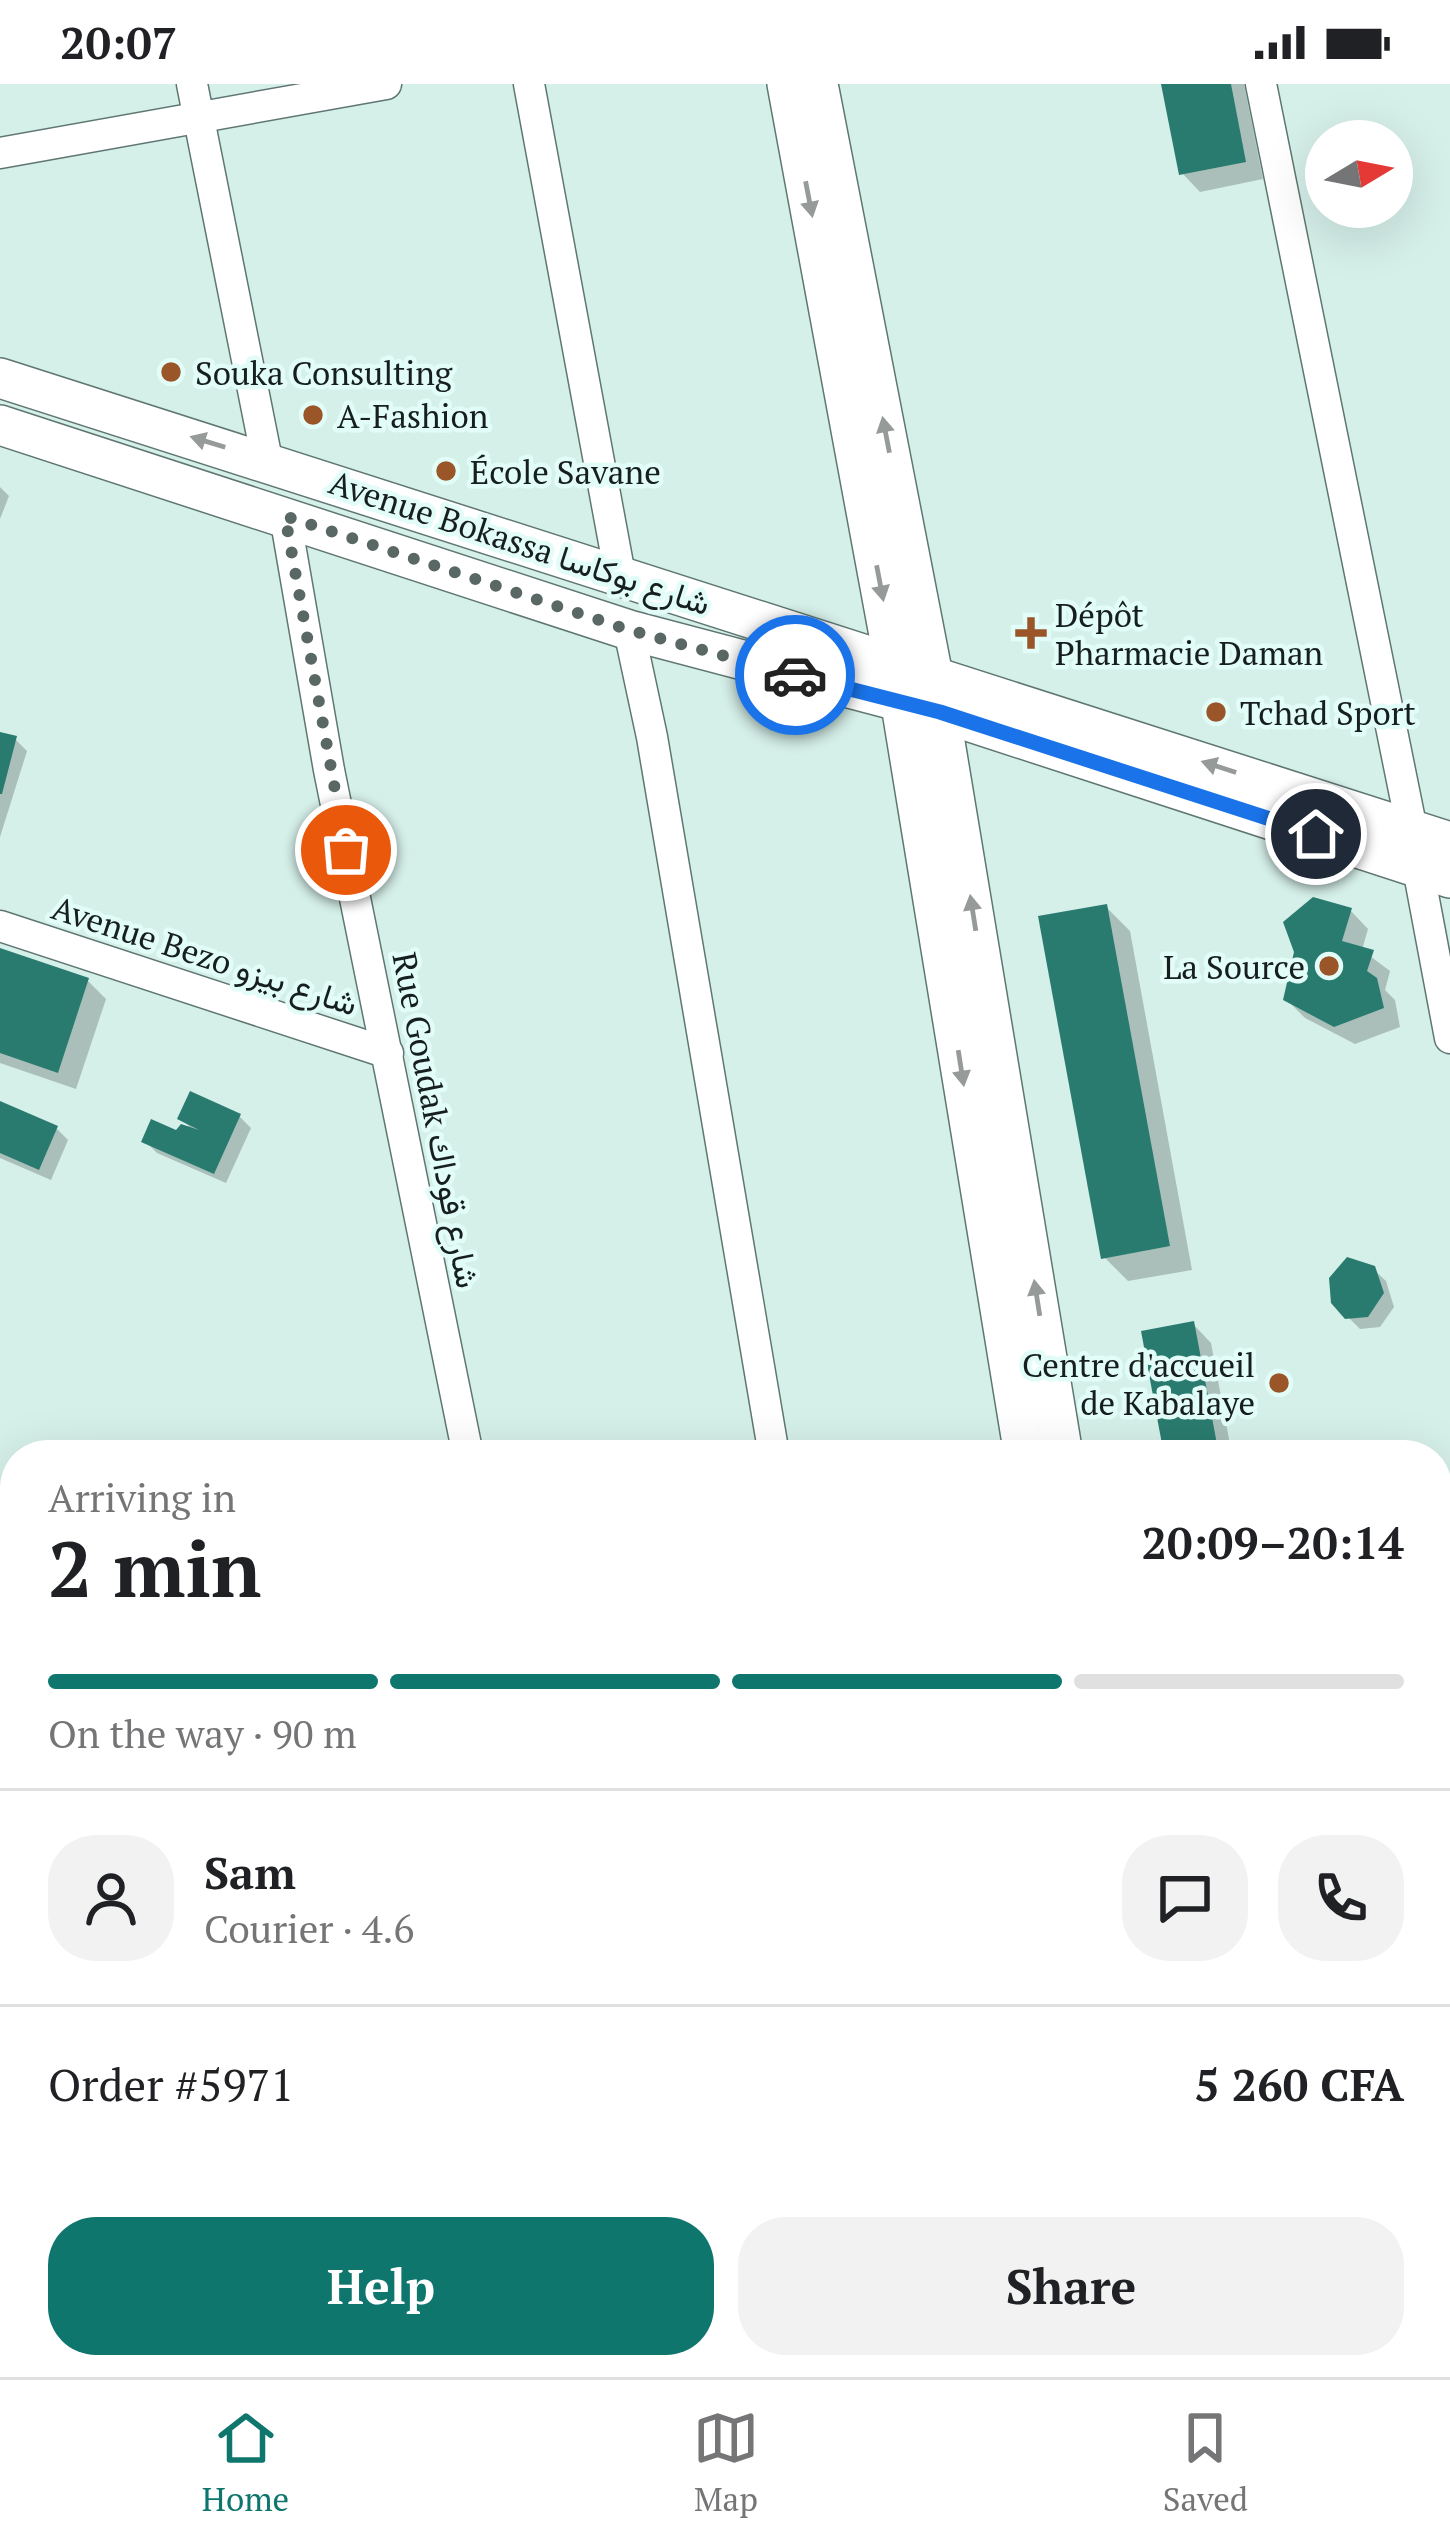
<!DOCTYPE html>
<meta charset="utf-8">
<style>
body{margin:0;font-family:"PT Serif",Vazirmatn,serif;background:#f2f2f2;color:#202124;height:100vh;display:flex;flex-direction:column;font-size:45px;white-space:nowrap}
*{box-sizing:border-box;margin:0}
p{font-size:39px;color:#757577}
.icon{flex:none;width:66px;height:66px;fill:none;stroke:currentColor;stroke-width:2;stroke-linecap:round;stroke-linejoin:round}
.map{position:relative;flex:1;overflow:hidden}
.sheet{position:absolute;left:0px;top:1356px;width:1452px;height:939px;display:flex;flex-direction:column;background:#fff;border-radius:48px 48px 0 0;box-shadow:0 12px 48px #0002}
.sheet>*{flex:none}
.needle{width:78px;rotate:80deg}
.buttons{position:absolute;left:1305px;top:36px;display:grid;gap:24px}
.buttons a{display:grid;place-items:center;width:108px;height:108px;border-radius:50%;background:#fff;box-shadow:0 12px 48px #0002;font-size:60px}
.pin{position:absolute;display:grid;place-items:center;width:102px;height:102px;color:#fff;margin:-51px;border:6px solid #fff;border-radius:50%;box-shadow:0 3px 12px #0007}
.courier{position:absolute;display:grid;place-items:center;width:120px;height:120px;margin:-60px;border:9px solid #1a73e8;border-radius:50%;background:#fff;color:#222;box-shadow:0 3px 15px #0007}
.headline em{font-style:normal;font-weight:800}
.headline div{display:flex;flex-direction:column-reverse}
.headline{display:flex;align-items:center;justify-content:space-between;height:204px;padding:0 48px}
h1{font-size:78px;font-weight:800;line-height:90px}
.bar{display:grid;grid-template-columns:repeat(4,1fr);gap:18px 12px;align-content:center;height:144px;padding:0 48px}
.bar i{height:15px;border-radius:9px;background:#e0e0e0}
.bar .active{background:#0f766e}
.bar p{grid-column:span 4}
.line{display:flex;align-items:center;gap:30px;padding:0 48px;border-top:3px solid #e0e0e0}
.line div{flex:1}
.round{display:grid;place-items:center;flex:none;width:126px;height:126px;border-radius:48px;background:#f2f2f2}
.button{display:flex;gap:24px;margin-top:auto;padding:24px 48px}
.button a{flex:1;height:138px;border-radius:48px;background:#0f766e;color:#fff;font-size:48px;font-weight:800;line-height:138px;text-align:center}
.button a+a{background:#f2f2f2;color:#202124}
.status{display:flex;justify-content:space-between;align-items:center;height:84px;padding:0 60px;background:#fff;direction:ltr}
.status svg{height:33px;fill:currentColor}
.tab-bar{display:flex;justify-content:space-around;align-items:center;height:168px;border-top:3px solid #e0e0e0;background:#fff;font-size:33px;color:#757577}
.tab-bar a{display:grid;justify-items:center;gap:6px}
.tab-bar .active{color:#0f766e}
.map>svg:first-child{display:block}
.green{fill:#96eddd}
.shadow{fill:#0003}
.building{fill:#2a7b6f}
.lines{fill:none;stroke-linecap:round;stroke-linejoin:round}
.minor-casing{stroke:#5f7772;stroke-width:33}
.tertiary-casing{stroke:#5f7772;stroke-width:42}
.secondary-casing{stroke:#5f7772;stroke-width:45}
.minor{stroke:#fff;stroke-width:30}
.tertiary{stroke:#fff;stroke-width:39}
.secondary{stroke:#fff;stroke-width:42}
.oneway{fill:#969a99}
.done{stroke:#596864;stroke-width:12;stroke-dasharray:0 21.6}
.route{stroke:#1a73e8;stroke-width:15}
.poi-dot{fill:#9a5629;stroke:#e2fcf7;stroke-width:4.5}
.labels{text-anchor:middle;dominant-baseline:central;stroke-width:9;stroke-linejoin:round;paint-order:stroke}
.poi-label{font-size:33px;fill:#161f1d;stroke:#e2fcf7;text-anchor:start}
.street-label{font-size:33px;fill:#161f1d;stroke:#e2fcf7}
</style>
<div class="status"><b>20:07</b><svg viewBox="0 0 49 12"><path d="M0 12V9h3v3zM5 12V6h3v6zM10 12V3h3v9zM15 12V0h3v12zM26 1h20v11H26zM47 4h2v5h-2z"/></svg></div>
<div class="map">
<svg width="1450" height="2293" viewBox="0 0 1450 2293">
<rect width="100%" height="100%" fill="#d5efe9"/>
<!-- green -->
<path class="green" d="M 15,2009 L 15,2280 L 176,2280 L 187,2293 L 0,2293 L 0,2013 Z"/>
<!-- shadow -->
<g class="shadow">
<path d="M 1164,0 L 1244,0 L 1263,95 L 1200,108 L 1182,89 Z"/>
<path d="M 0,403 L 9,412 L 0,435 Z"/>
<path d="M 0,651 L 15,655 L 27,667 L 0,753 Z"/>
<path d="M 1106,823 L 1130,847 L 1192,1186 L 1128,1197 L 1104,1173 Z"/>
<path d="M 1350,826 L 1368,845 L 1362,866 L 1390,887 L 1385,906 L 1395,916 L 1400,943 L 1355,960 L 1305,934 L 1286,915 Z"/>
<path d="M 0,867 L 88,897 L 106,915 L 76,1005 L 0,979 Z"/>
<path d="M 0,1020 L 56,1044 L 68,1056 L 51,1096 L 0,1074 Z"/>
<path d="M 239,1032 L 251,1044 L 226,1099 L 157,1069 L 145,1057 L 189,1042 L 181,1035 Z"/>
<path d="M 1373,1185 L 1386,1197 L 1394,1223 L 1380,1243 L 1360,1245 L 1348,1233 Z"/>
<path d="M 1193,1240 L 1211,1259 L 1232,1371 L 1167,1371 Z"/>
<path d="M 1437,1438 L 1450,1448 L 1450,1475 L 1437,1479 Z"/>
<path d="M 1445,2015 L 1450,2016 L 1450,2052 L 1439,2041 Z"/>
<path d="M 708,2280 L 815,2280 L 815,2282 L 710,2282 Z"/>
</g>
<!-- building -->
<g class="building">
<path d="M 1161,0 L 1231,0 L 1246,78 L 1179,91 Z"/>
<path d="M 0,648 L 17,652 L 2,710 L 0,710 Z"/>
<path d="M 1313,813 L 1352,824 L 1342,857 L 1374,866 L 1367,887 L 1377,894 L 1384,924 L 1334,943 L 1283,916 L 1294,868 L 1283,838 Z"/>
<path d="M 1107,820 L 1170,1162 L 1101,1175 L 1038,832 Z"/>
<path d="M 0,864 L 89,894 L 58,989 L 0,969 Z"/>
<path d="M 190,1007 L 241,1030 L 214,1090 L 141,1058 L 151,1035 L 176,1046 L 181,1040 L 199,1046 L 177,1035 Z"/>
<path d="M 0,1017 L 58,1042 L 39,1086 L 0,1069 Z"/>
<path d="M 1347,1173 L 1375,1182 L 1384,1209 L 1368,1233 L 1345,1235 L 1331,1219 L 1329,1194 Z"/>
<path d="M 1194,1237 L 1219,1371 L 1164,1371 L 1141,1247 Z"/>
</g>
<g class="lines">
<defs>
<g id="minor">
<path d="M 192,0 L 267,376"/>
<path d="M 529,0 L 620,491"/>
<path d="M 1261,0 L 1412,746"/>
<path d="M 0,69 L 386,0"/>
<path d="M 285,432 L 329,686 L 468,1371"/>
<path d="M 629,546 L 652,653 L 774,1371"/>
<path d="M 1418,784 L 1450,954"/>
<path d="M 0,842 L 388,969"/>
<path d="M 1437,1663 L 1450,1616"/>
</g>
<g id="tertiary">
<path d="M 787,0 L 894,578 L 1024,1371"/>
<path d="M 818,0 L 940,628 L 1063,1371"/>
<path d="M 0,294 L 1450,758"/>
<path d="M 0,341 L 629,546 L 940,628 L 1450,794"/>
<path d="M 1028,2293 L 1030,2280"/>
<path d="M 1072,2293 L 1073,2280"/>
</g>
<g id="secondary">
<path d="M 0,1626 L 15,1629"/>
<path d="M 1437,1817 L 1450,1819"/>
</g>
</defs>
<!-- minor casing -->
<use href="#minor" class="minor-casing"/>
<!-- tertiary casing -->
<use href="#tertiary" class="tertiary-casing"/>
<!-- secondary casing -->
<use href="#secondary" class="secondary-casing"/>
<!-- minor -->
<use href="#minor" class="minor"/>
<!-- tertiary -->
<use href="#tertiary" class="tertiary"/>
<!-- secondary -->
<use href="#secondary" class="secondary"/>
</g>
<!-- one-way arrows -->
<defs><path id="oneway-solid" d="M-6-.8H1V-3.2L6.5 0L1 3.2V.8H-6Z" transform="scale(3)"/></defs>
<g class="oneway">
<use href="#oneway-solid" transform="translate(809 115) rotate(79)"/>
<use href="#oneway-solid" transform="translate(886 351) rotate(-101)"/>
<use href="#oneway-solid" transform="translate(208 358) rotate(-163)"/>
<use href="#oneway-solid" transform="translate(880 499) rotate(79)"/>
<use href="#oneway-solid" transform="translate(1219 683) rotate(-162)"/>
<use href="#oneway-solid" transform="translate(973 829) rotate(-99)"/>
<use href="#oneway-solid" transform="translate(961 984) rotate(81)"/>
<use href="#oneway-solid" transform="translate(1037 1214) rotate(-99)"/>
</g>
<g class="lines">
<!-- done -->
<path class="done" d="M 346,766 L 285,432 L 629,546 L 795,591"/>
<!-- route -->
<path class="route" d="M 795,591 L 940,628 L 1316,750"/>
</g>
<!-- markers -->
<g class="poi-dot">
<circle cx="171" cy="288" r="12"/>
<circle cx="313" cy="331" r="12"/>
<circle cx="446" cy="387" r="12"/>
<path d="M1025 531h12v12h12v12h-12v12h-12v-12h-12v-12h12z"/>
<circle cx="1216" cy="628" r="12"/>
<circle cx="1329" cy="882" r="12"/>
<circle cx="1279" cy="1299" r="12"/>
</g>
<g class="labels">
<!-- poi labels -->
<g class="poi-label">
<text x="195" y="288">Souka Consulting</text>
<text x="337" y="331">A-Fashion</text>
<text x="470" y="387">École Savane</text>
<text x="1055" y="530">Dépôt<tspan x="1055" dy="38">Pharmacie Daman</tspan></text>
<text x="1240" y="628">Tchad Sport</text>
<text x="1305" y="882" text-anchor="end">La Source</text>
<text x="1255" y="1280" text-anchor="end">Centre d'accueil<tspan x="1255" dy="38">de Kabalaye</tspan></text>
</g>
<!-- street labels -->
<g class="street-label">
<text transform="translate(520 458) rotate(18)">Avenue Bokassa شارع بوكاسا</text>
<text transform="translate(205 871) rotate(18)">Avenue Bezo شارع بيزو</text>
<text transform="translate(437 1036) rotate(79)">Rue Goudak شارع قوداك</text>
</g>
</g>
</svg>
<div class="buttons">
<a><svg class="needle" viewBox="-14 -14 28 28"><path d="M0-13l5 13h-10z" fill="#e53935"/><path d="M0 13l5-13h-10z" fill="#757577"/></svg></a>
</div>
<div class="pin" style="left:346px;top:766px;background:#ea580c"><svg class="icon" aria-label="bag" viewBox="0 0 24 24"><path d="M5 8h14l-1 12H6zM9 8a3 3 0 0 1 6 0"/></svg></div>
<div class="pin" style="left:1316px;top:750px;background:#1f2937"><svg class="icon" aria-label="home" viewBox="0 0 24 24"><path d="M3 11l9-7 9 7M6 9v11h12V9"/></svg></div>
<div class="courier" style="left:795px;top:591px"><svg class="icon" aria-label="car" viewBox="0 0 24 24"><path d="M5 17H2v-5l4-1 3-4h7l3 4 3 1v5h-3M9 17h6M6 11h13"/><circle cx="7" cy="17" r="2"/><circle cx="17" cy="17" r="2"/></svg></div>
<section class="sheet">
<div class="headline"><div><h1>2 min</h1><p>Arriving in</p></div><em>20:09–20:14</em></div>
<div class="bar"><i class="active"></i><i class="active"></i><i class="active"></i><i></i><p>On the way · 90 m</p></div>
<div class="line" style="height:216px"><a class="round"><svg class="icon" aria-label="person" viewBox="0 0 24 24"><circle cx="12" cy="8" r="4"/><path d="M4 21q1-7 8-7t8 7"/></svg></a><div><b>Sam</b><p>Courier · 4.6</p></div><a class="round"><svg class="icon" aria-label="chat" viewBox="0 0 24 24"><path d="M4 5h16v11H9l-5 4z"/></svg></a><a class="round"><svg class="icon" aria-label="phone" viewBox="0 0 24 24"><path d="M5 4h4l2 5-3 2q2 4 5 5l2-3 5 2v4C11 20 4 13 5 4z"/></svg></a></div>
<div class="line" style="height:156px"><div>Order #5971</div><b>5 260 CFA</b></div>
<div class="button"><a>Help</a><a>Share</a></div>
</section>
</div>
<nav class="tab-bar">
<a class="active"><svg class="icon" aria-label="home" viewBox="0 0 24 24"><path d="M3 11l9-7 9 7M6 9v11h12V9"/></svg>Home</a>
<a><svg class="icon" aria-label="map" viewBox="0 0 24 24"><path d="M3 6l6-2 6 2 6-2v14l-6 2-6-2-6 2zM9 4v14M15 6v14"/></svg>Map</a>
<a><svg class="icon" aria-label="saved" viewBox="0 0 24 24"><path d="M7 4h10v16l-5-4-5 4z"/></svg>Saved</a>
</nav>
